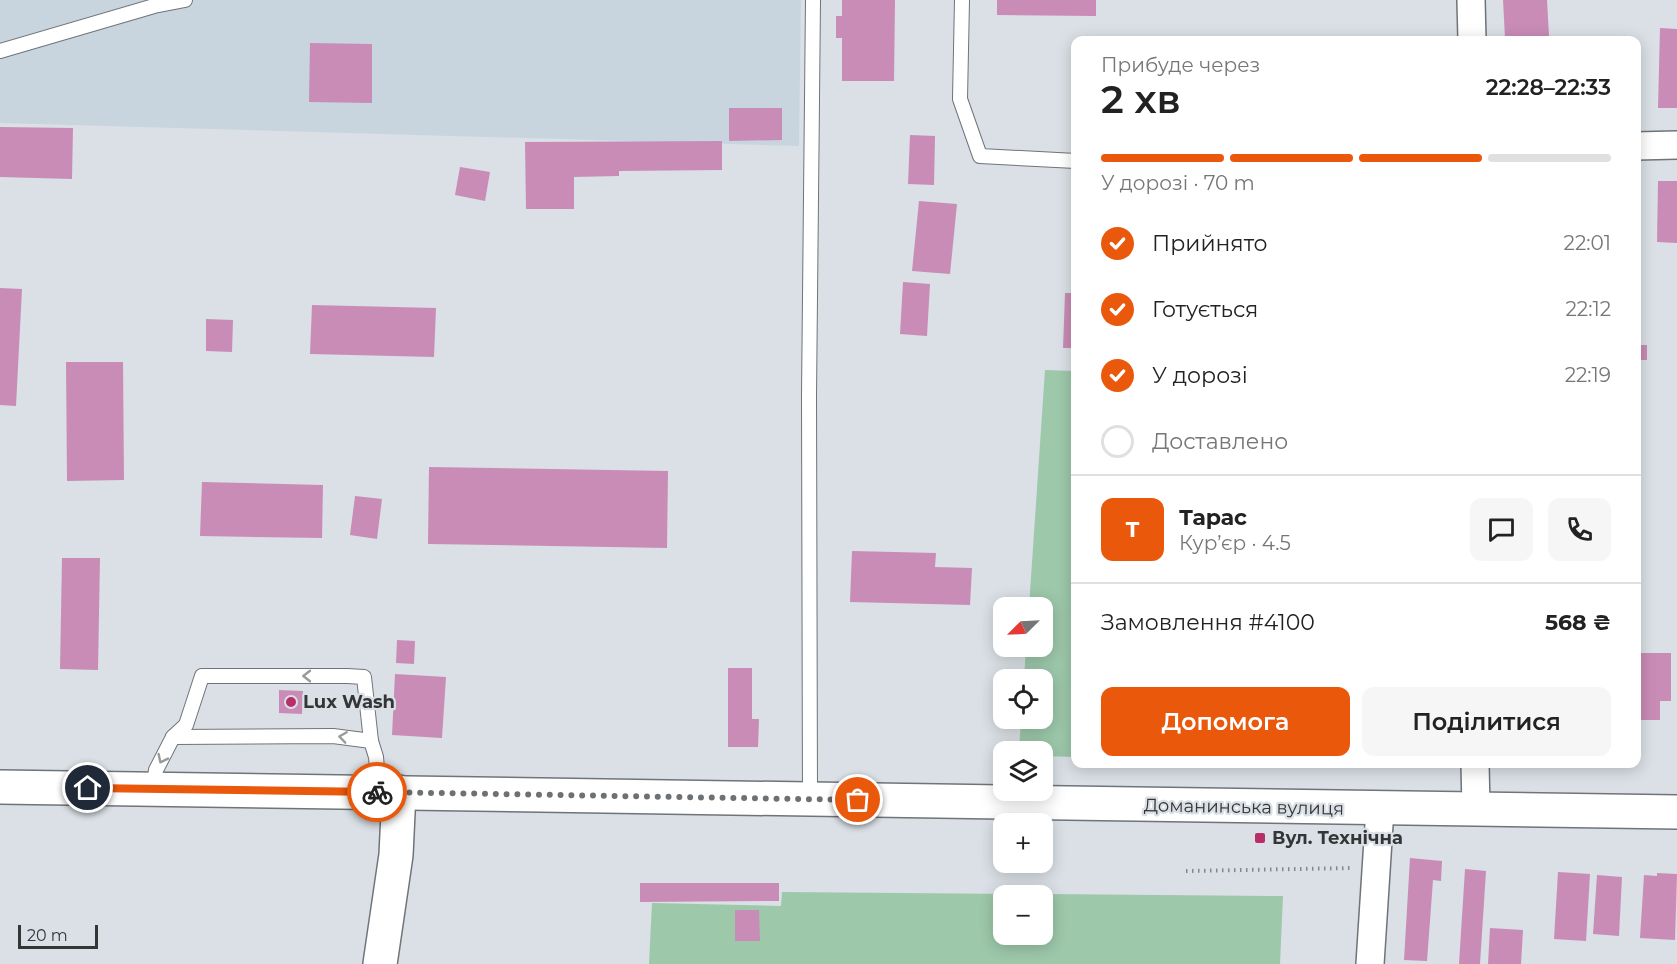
<!DOCTYPE html>
<html lang="uk">
<meta charset="utf-8">
<style>
body{margin:0;font-family:Montserrat,sans-serif;background:#f6f6f6;color:#222;height:100vh;display:flex;flex-direction:column;font-size:22px;white-space:nowrap}
*{box-sizing:border-box;margin:0}
p{font-size:20px;color:#767676}
.icon{flex:none;width:33px;height:33px;fill:none;stroke:currentColor;stroke-width:2;stroke-linecap:round;stroke-linejoin:round}
.map{position:relative;flex:1;overflow:hidden}
.details{position:absolute;left:1071px;top:36px;width:570px;height:732px;display:flex;flex-direction:column;background:#fff;border-radius:12px;box-shadow:0 3px 15px #0003}
.details>*{flex:none}
.needle{width:39px;rotate:246deg}
.tools{position:absolute;left:993px;top:597px;display:grid;gap:12px}
.tools a{display:grid;place-items:center;width:60px;height:60px;border-radius:12px;background:#fff;box-shadow:0 3px 15px #0003;font-size:30px}
.scale{position:absolute;left:18px;bottom:15px;width:80px;box-sizing:border-box;padding-left:6px;border:3px solid #333537;border-top:0;font-size:16px;line-height:21px;white-space:nowrap;color:#333537;-webkit-text-stroke:4px #dae0e5;paint-order:stroke}
.pin{position:absolute;display:grid;place-items:center;width:51px;height:51px;color:#fff;margin:-26px;border:3px solid #fff;border-radius:50%;box-shadow:0 2px 6px #0007}
.courier{position:absolute;display:grid;place-items:center;width:60px;height:60px;margin:-30px;border:4px solid #ea580c;border-radius:50%;background:#fff;color:#222;box-shadow:0 2px 8px #0007}
.head em{font-style:normal;font-weight:600}
.head div{display:flex;flex-direction:column-reverse}
.head{display:flex;align-items:center;justify-content:space-between;height:102px;padding:0 30px}
h1{font-size:39px;font-weight:600;line-height:45px}
.bar{display:grid;grid-template-columns:repeat(4,1fr);gap:9px 6px;align-content:center;height:72px;padding:0 30px}
.bar i{height:8px;border-radius:4px;background:#e0e0e0}
.bar .current{background:#ea580c}
.bar p{grid-column:span 4}
.line{display:flex;align-items:center;gap:15px;padding:0 30px;border-top:2px solid #e0e0e0}
.line div{flex:1}
.round{display:grid;place-items:center;flex:none;width:63px;height:63px;border-radius:12px;background:#f6f6f6}
ol{padding:0 30px;list-style:none}
li{display:flex;align-items:center;gap:18px;height:66px}
li p{margin-inline-start:auto}
li .icon{padding:6px;border-radius:50%;background:#ea580c;color:#fff;stroke-width:4}
li:last-child{color:#767676}
li i{width:33px;height:33px;border:3px solid #e0e0e0;border-radius:50%}
.primary-button{display:flex;gap:12px;margin-top:auto;padding:12px 30px}
.primary-button a{flex:1;height:69px;border-radius:12px;background:#ea580c;color:#fff;font-size:24px;font-weight:600;line-height:69px;text-align:center}
.primary-button a+a{background:#f6f6f6;color:#222}
.map>svg:first-child{display:block}
.built{fill:#c8d5df}
.green{fill:#9dc8aa;fill-rule:evenodd}
.building{fill:#c98cb6}
.lines{fill:none;stroke-linecap:round;stroke-linejoin:round}
.service-casing{stroke:#6f7478;stroke-width:16}
.minor-casing{stroke:#6f7478;stroke-width:30}
.tertiary-casing{stroke:#6f7478;stroke-width:36}
.secondary-casing{stroke:#6f7478;stroke-width:36}
.path{stroke:#84888c;stroke-width:4;stroke-dasharray:1.5 4.5;stroke-linecap:butt}
.service{stroke:#fff;stroke-width:14}
.minor{stroke:#fff;stroke-width:27}
.tertiary{stroke:#fff;stroke-width:33}
.secondary{stroke:#fff;stroke-width:33}
.oneway{stroke:#999a9b}
.done{stroke:#6d7174;stroke-width:6;stroke-dasharray:0 10.8}
.route{stroke:#ea580c;stroke-width:8}
.poi-dot{fill:#b82e69;stroke:#dae0e5;stroke-width:2}
.labels{text-anchor:middle;dominant-baseline:central;stroke-width:4.5;stroke-linejoin:round;paint-order:stroke}
.poi-label{font-size:18px;font-weight:bold;fill:#333537;stroke:#dae0e5;text-anchor:start}
.street-label{font-size:18px;fill:#333537;stroke:#dae0e5}
</style>
<div class="map">
<svg width="1677" height="964" viewBox="0 0 1677 964">
<rect width="100%" height="100%" fill="#dae0e5"/>
<!-- built -->
<path class="built" d="M 0,0 L 801,0 L 799,146 L 0,123 Z"/>
<!-- green -->
<g class="green">
<path d="M 1045,370 L 1075,371 L 1075,757 L 1043,756 L 1042,752 L 1019,751 L 1021,719 L 1042,718 L 1042,680 L 1024,679 L 1026,647 L 1042,646 L 1042,608 L 1029,607 Z"/>
<path d="M 782,892 L 1283,896 L 1280,964 L 649,964 L 652,903 L 781,906 ZM 1004,896 L 1042,896 L 1042,934 L 1004,934 Z"/>
</g>
<!-- building -->
<g class="building">
<path d="M 842,0 L 895,0 L 894,81 L 842,81 L 842,38 L 836,38 L 836,16 L 842,16 Z"/>
<path d="M 997,0 L 1096,0 L 1096,16 L 997,15 Z"/>
<path d="M 1503,0 L 1547,0 L 1549,36 L 1505,38 Z"/>
<path d="M 1660,28 L 1677,29 L 1677,108 L 1658,108 Z"/>
<path d="M 310,43 L 372,44 L 372,103 L 309,102 Z"/>
<path d="M 729,108 L 782,108 L 782,140 L 729,141 Z"/>
<path d="M 0,127 L 73,128 L 72,179 L 0,177 Z"/>
<path d="M 910,135 L 935,136 L 934,185 L 908,184 Z"/>
<path d="M 722,141 L 722,170 L 619,171 L 619,176 L 574,177 L 574,209 L 526,209 L 525,142 Z"/>
<path d="M 460,167 L 490,172 L 485,201 L 455,195 Z"/>
<path d="M 1658,181 L 1677,181 L 1677,243 L 1657,242 Z"/>
<path d="M 919,201 L 957,204 L 950,274 L 912,271 Z"/>
<path d="M 903,282 L 930,284 L 927,336 L 900,334 Z"/>
<path d="M 0,288 L 22,289 L 16,406 L 0,405 Z"/>
<path d="M 1065,293 L 1076,293 L 1076,348 L 1063,348 Z"/>
<path d="M 312,305 L 436,308 L 434,357 L 310,354 Z"/>
<path d="M 206,319 L 233,320 L 232,352 L 206,351 Z"/>
<rect x="1636" y="345" width="11" height="15"/>
<path d="M 66,362 L 123,362 L 124,480 L 67,481 Z"/>
<path d="M 429,467 L 668,471 L 667,548 L 428,544 Z"/>
<path d="M 202,482 L 323,485 L 322,538 L 200,536 Z"/>
<path d="M 355,496 L 382,499 L 377,539 L 350,535 Z"/>
<path d="M 852,551 L 936,553 L 935,567 L 972,568 L 970,605 L 850,602 Z"/>
<path d="M 62,558 L 100,558 L 98,670 L 60,669 Z"/>
<path d="M 397,640 L 415,641 L 414,664 L 396,663 Z"/>
<path d="M 1637,653 L 1671,653 L 1671,701 L 1660,701 L 1660,720 L 1637,720 Z"/>
<path d="M 728,668 L 752,668 L 752,719 L 759,719 L 758,747 L 728,747 Z"/>
<path d="M 395,674 L 446,677 L 442,738 L 392,735 Z"/>
<path d="M 279,690 L 303,691 L 302,714 L 279,713 Z"/>
<path d="M 1410,858 L 1442,861 L 1441,881 L 1433,880 L 1427,961 L 1404,960 Z"/>
<path d="M 1465,869 L 1486,871 L 1480,964 L 1459,964 Z"/>
<path d="M 1558,872 L 1590,874 L 1586,941 L 1554,939 Z"/>
<path d="M 1657,873 L 1677,874 L 1675,940 L 1640,938 L 1644,875 L 1657,876 Z"/>
<path d="M 1597,875 L 1622,877 L 1619,936 L 1593,934 Z"/>
<path d="M 640,883 L 779,883 L 779,901 L 640,902 Z"/>
<path d="M 735,910 L 759,910 L 760,941 L 735,941 Z"/>
<path d="M 1490,928 L 1523,930 L 1521,964 L 1488,964 Z"/>
</g>
<g class="lines">
<defs>
<g id="service">
<path d="M 962,0 L 960,99 L 980,156 L 1076,161"/>
<path d="M 0,51 L 154,6 L 185,0"/>
<path d="M 173,737 L 186,725 L 202,676 L 347,676 L 364,677 L 371,741"/>
<path d="M 153,789 L 156,770 L 173,737 L 333,736 L 371,741 L 376,757 L 379,792"/>
<path d="M 810,800 L 809,396 L 813,0"/>
</g>
<g id="minor">
<path d="M 1471,0 L 1472,40"/>
<path d="M 1636,146 L 1677,145"/>
<path d="M 1475,764 L 1476,808"/>
<path d="M 1370,964 L 1380,809"/>
</g>
<path id="tertiary" d="M 380,964 L 396,855 L 399,792"/>
<path id="secondary" d="M 0,787 L 1677,812"/>
</defs>
<!-- service casing -->
<use href="#service" class="service-casing"/>
<!-- minor casing -->
<use href="#minor" class="minor-casing"/>
<!-- tertiary casing -->
<use href="#tertiary" class="tertiary-casing"/>
<!-- secondary casing -->
<use href="#secondary" class="secondary-casing"/>
<!-- path -->
<path class="path" d="M 1186,871 L 1351,868"/>
<!-- service -->
<use href="#service" class="service"/>
<!-- minor -->
<use href="#minor" class="minor"/>
<!-- tertiary -->
<use href="#tertiary" class="tertiary"/>
<!-- secondary -->
<use href="#secondary" class="secondary"/>
</g>
<!-- one-way arrows -->
<defs><path id="oneway-chevron" d="M-2-3.5L2.5 0L-2 3.5" fill="none" stroke-width="1.6" stroke-linecap="round" stroke-linejoin="round" transform="scale(1.5)"/></defs>
<g class="oneway">
<use href="#oneway-chevron" transform="translate(307 676) rotate(180)"/>
<use href="#oneway-chevron" transform="translate(343 737) rotate(-172)"/>
<use href="#oneway-chevron" transform="translate(162 759) rotate(116)"/>
</g>
<g class="lines">
<!-- done -->
<path class="done" d="M 377,792 L 858,800"/>
<!-- route -->
<path class="route" d="M 88,788 L 377,792"/>
</g>
<!-- markers -->
<g class="poi-dot">
<circle cx="291" cy="702" r="6"/>
<rect x="1254" y="832" width="12" height="12" rx="3"/>
</g>
<g class="labels">
<!-- poi labels -->
<g class="poi-label">
<text x="303" y="702">Lux Wash</text>
<text x="1272" y="838">Вул. Технічна</text>
</g>
<!-- street labels -->
<g class="street-label">
<text transform="translate(1244 807) rotate(1)">Доманинська вулиця</text>
</g>
</g>
</svg>
<div class="tools">
<a><svg class="needle" viewBox="-14 -14 28 28"><path d="M0-13l5 13h-10z" fill="#e53935"/><path d="M0 13l5-13h-10z" fill="#767676"/></svg></a>
<a><svg class="icon" aria-label="locate" viewBox="0 0 24 24"><circle cx="12" cy="12" r="6"/><path d="M12 2v4M12 18v4M2 12h4M18 12h4"/></svg></a>
<a><svg class="icon" aria-label="layers" viewBox="0 0 24 24"><path d="M12 4l9 5-9 5-9-5zM3 14l9 5 9-5"/></svg></a>
<a>+</a>
<a>−</a>
</div>
<div class="scale">20 m</div>
<div class="pin" style="left:858px;top:800px;background:#ea580c"><svg class="icon" aria-label="bag" viewBox="0 0 24 24"><path d="M5 8h14l-1 12H6zM9 8a3 3 0 0 1 6 0"/></svg></div>
<div class="pin" style="left:88px;top:788px;background:#1f2937"><svg class="icon" aria-label="home" viewBox="0 0 24 24"><path d="M3 11l9-7 9 7M6 9v11h12V9"/></svg></div>
<div class="courier" style="left:377px;top:792px"><svg class="icon" aria-label="bike" viewBox="0 0 24 24"><circle cx="6" cy="16" r="4"/><circle cx="18" cy="16" r="4"/><path d="M6 16l4-8h5l3 8M10 8l3 8H6M13 5h3"/></svg></div>
<section class="details">
<div class="head"><div><h1>2 хв</h1><p>Прибуде через</p></div><em>22:28–22:33</em></div>
<div class="bar"><i class="current"></i><i class="current"></i><i class="current"></i><i></i><p>У дорозі · 70 m</p></div>
<ol>
<li><svg class="icon" aria-label="check" viewBox="0 0 24 24"><path d="M5 12l5 5 9-10"/></svg>Прийнято<p>22:01</p></li>
<li><svg class="icon" aria-label="check" viewBox="0 0 24 24"><path d="M5 12l5 5 9-10"/></svg>Готується<p>22:12</p></li>
<li><svg class="icon" aria-label="check" viewBox="0 0 24 24"><path d="M5 12l5 5 9-10"/></svg>У дорозі<p>22:19</p></li>
<li><i></i>Доставлено</li>
</ol>
<div class="line" style="height:108px"><b class="round" style="background:#ea580c;color:#fff">Т</b><div><b>Тарас</b><p>Кур’єр · 4.5</p></div><a class="round"><svg class="icon" aria-label="chat" viewBox="0 0 24 24"><path d="M4 5h16v11H9l-5 4z"/></svg></a><a class="round"><svg class="icon" aria-label="phone" viewBox="0 0 24 24"><path d="M5 4h4l2 5-3 2q2 4 5 5l2-3 5 2v4C11 20 4 13 5 4z"/></svg></a></div>
<div class="line" style="height:78px"><div>Замовлення #4100</div><b>568 ₴</b></div>
<div class="primary-button"><a>Допомога</a><a>Поділитися</a></div>
</section>
</div>
